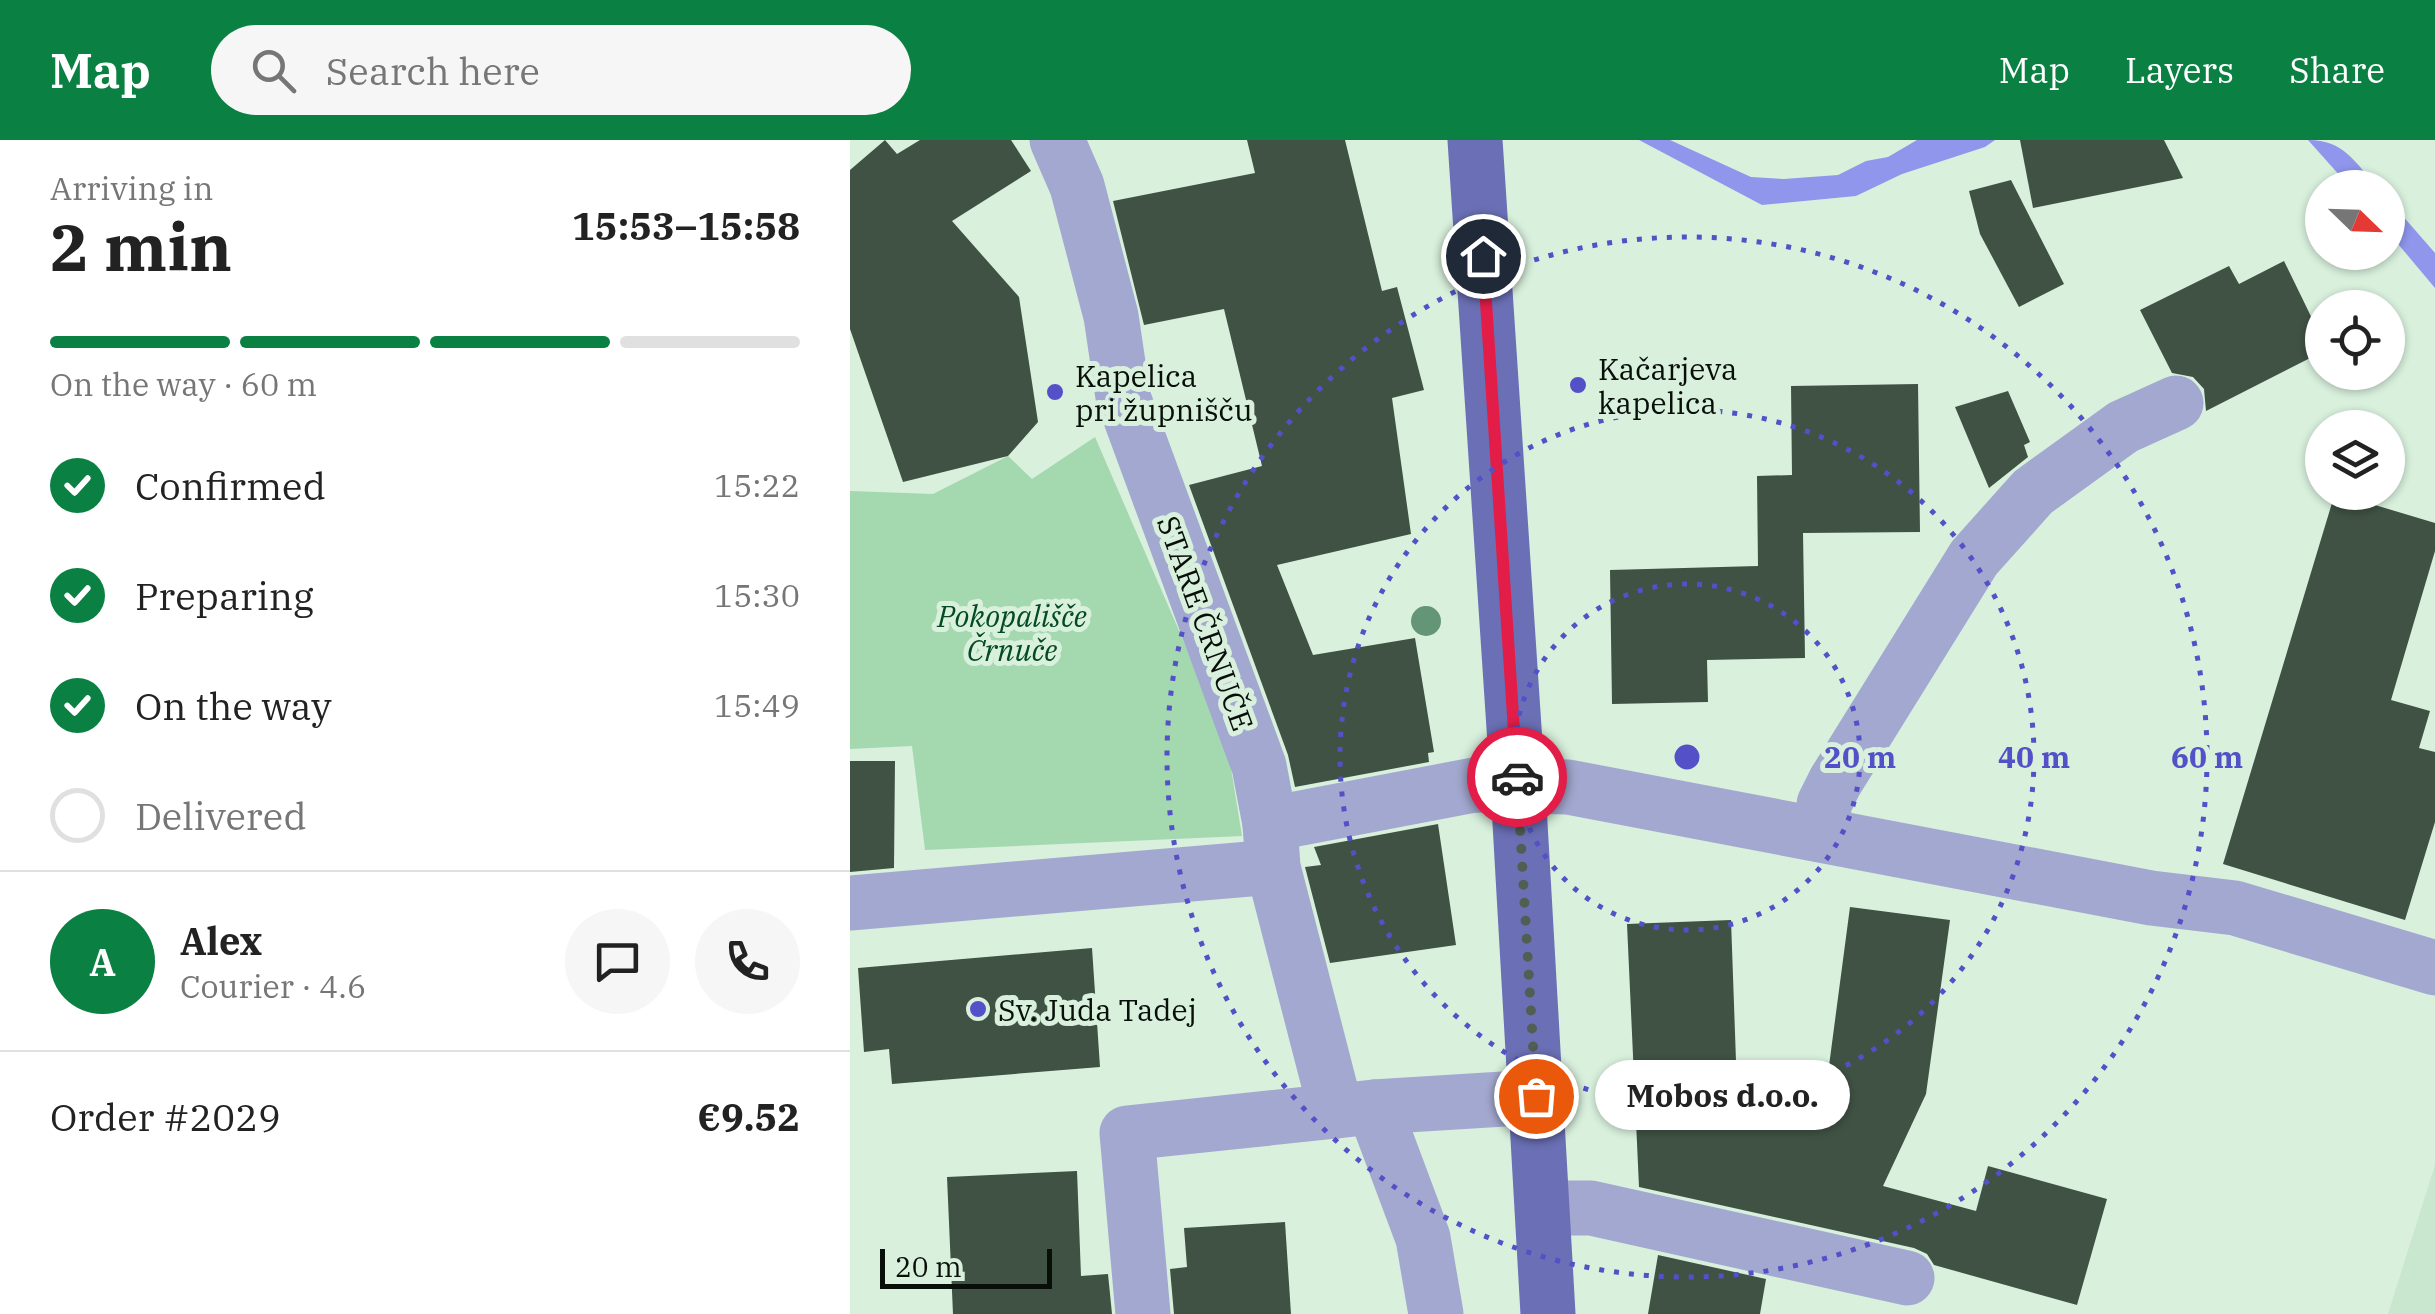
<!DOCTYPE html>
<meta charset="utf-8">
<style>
body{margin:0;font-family:"IBM Plex Serif",serif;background:#f6f6f6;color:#222;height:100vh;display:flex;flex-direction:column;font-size:38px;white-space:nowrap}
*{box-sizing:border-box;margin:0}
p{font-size:32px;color:#767676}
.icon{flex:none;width:55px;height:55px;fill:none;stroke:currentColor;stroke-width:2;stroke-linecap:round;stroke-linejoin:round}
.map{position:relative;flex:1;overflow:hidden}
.panel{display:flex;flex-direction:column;background:#fff;width:850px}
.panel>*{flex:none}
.needle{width:65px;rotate:113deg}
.tools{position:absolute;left:1455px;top:30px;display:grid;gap:20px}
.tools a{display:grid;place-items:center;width:100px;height:100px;border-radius:50%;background:#fff;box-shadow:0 2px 8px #0004;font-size:50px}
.scale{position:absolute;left:30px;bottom:25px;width:172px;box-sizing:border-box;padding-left:10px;border:5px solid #080f09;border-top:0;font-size:28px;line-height:35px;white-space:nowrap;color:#080f09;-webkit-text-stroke:8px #d9f0dd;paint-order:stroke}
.pin{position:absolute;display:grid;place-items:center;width:85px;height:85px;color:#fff;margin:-42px;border:5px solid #fff;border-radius:50%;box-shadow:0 2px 10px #0007}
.courier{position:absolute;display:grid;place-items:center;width:100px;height:100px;margin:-50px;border:8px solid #e11d48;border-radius:50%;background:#fff;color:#222;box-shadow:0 2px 12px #0007}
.bubble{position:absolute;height:70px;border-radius:35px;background:#fff;box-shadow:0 2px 8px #0004;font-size:32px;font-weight:700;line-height:70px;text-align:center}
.overview em{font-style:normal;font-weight:700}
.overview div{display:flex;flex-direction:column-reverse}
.overview{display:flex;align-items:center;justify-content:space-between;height:170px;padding:0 50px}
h1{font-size:65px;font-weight:700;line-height:75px}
.bar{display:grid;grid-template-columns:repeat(4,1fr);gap:15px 10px;align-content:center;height:120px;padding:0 50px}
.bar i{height:12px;border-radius:8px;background:#e0e0e0}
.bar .on{background:#0b8043}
.bar p{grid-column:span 4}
.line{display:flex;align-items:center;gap:25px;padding:0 50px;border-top:2px solid #e0e0e0}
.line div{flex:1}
.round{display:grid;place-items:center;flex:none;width:105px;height:105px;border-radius:52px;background:#f6f6f6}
ol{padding:0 50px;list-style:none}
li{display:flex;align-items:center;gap:30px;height:110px}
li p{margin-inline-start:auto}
li .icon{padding:10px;border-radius:50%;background:#0b8043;color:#fff;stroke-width:4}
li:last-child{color:#767676}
li i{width:55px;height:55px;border:5px solid #e0e0e0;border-radius:50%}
header{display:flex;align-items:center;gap:60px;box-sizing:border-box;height:140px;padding:0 50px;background:#0b8043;color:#fff}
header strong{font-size:48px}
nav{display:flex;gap:55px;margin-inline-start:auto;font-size:35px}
.search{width:700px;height:90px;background:#f6f6f6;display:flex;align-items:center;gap:25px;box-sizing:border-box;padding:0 35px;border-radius:55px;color:#767676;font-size:38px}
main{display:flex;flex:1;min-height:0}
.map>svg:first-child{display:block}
.built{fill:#c9e6cf}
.green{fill:#a4d8af}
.water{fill:#8f96ec}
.building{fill:#3f5243}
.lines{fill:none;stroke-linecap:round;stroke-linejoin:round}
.minor{stroke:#a3a8d0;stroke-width:55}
.major{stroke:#6b70b6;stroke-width:55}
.tree{fill:#649576}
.done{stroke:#515e53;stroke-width:10;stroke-dasharray:0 18}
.route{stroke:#e11d48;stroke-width:12}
.ring{fill:none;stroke:#5450c7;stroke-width:5;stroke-dasharray:5 10}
.poi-dot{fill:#5450c7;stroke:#d9f0dd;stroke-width:4}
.labels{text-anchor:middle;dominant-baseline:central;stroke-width:10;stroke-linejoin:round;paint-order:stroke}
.poi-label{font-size:30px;fill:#080f09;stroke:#d9f0dd;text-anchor:start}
.park-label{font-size:30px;font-style:italic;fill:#044b22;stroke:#d9f0dd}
.street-label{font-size:30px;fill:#080f09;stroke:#d9f0dd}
.centre{fill:#5450c7;stroke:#d9f0dd;stroke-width:5}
.ring-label{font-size:30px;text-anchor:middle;font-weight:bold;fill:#5450c7;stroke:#d9f0dd;stroke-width:10;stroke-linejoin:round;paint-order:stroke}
</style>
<header>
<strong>Map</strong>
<div class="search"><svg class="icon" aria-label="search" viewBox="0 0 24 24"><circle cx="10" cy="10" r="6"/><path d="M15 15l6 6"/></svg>Search here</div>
<nav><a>Map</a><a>Layers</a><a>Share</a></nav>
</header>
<main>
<section class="panel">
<div class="overview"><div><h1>2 min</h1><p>Arriving in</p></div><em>15:53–15:58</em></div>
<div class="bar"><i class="on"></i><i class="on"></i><i class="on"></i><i></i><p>On the way · 60 m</p></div>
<ol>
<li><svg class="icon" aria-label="check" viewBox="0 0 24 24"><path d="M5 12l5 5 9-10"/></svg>Confirmed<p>15:22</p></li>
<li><svg class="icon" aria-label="check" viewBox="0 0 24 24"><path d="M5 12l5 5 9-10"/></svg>Preparing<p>15:30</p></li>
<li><svg class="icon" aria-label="check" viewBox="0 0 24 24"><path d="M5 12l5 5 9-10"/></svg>On the way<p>15:49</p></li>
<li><i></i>Delivered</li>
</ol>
<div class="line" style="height:180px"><b class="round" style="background:#0b8043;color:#fff">A</b><div><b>Alex</b><p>Courier · 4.6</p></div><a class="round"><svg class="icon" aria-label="chat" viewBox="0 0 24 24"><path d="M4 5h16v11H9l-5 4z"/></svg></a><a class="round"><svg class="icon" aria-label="phone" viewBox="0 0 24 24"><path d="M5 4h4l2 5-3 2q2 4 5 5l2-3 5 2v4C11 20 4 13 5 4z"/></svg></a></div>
<div class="line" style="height:130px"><div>Order #2029</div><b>€9.52</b></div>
</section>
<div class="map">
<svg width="1585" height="1174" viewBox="0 0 1585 1174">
<rect width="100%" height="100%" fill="#d9f0dd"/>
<!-- built -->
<path class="built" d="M 1585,1025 L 1585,1174 L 1538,1174 Z"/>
<!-- green -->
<path class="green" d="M 245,297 L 337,509 L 380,622 L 392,696 L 75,710 L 62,606 L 0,609 L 0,351 L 83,354 L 158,316 L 182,339 Z"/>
<!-- water -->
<g class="water">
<path d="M 789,0 L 820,0 L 901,37 L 934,39 L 988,35 L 1016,21 L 1038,17 L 1067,0 L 1145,0 L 1135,7 L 1052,34 L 1006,56 L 912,65 Z"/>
<path d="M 1458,0 C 1494,0 1505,22 1527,47 L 1500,47 Z"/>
<path d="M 1538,59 L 1585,113 L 1585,148 L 1538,92 Z"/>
</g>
<!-- building -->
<g class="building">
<path d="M 35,0 L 47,14 L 70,0 L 161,0 L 181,31 L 102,81 L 169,157 L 188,282 L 158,316 L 53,342 L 0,189 L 0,30 Z"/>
<path d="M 397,0 L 495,0 L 532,151 L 547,147 L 574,250 L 542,258 L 561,394 L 427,425 L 463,515 L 565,498 L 584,612 L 578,613 L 579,622 L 445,647 L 438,615 L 339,345 L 412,326 L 374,169 L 294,185 L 263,61 L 405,33 Z"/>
<path d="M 1170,0 L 1314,0 L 1333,38 L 1183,68 Z"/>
<path d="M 1161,40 L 1214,144 L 1169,167 L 1130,94 L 1119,51 Z"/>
<path d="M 1434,121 L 1472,199 L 1472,212 L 1356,271 L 1354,249 L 1343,237 L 1322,233 L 1290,170 L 1379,126 L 1389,144 Z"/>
<path d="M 1068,244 L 1070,392 L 953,393 L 955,518 L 857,520 L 858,562 L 762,564 L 760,430 L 908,426 L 907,336 L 942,335 L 941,246 Z"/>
<path d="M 1158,251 L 1180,302 L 1174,305 L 1178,317 L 1139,348 L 1105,267 Z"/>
<path d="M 1485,353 L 1585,383 L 1585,411 L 1541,560 L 1580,571 L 1569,608 L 1585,612 L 1585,682 L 1555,780 L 1373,724 Z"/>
<path d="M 0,621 L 45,621 L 44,728 L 0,732 Z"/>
<path d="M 588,684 L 606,805 L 480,823 L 455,727 L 471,725 L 464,707 Z"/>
<path d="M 1000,767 L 1100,780 L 1076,954 L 1033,1046 L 1126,1071 L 1138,1026 L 1257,1059 L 1227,1165 L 1084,1125 L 1077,1114 L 1064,1108 L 789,1047 L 777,784 L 881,780 L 886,921 L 977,941 Z"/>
<path d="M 242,808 L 250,927 L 42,944 L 39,909 L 14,912 L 8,828 Z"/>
<path d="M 227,1031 L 231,1136 L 258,1134 L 262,1174 L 103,1174 L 97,1037 Z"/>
<path d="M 435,1082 L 441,1174 L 324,1174 L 320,1129 L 337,1127 L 334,1088 Z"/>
<path d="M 808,1115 L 916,1139 L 910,1174 L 798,1174 Z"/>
</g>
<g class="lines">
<!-- minor -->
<g class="minor">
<path d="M 207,0 L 227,46 L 261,176 L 273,257 L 409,626 L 420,684 L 423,727 L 486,971"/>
<path d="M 420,684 L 624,645 L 718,647 L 1301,758 L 1385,768 L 1585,828"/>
<path d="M 973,694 L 974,664 L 985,642 L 1124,418 L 1183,352 L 1273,287 L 1326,263"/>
<path d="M 0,763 L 423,727"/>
<path d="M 524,967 L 573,1098 L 586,1174"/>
<path d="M 694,1068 L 741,1068 L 1057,1138"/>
<path d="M 293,1174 L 277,993 L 524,967 L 686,957"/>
</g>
<!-- major -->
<path class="major" d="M 625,0 L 668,648 L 698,1174"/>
</g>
<!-- trees -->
<circle class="tree" cx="576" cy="481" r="15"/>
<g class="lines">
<!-- done -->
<path class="done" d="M 667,637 L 686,956"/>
<!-- route -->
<path class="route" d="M 633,116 L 667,637"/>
</g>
<!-- distance rings -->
<g class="ring">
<circle cx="837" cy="617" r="173"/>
<circle cx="837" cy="617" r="347"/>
<circle cx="837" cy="617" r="520"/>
</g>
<!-- markers -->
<g class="poi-dot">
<circle cx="728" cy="245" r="10"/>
<circle cx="205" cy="252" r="10"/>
<circle cx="128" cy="869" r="10"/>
</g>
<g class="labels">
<!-- poi labels -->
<g class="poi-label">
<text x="748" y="228">Kačarjeva<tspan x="748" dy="34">kapelica</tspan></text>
<text x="225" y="235">Kapelica<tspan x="225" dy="34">pri župnišču</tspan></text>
<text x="148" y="869">Sv. Juda Tadej</text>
</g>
<!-- park labels -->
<g class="park-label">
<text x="162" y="475">Pokopališče<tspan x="162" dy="34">Črnuče</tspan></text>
</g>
<!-- street labels -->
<g class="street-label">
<text transform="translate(356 483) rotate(70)">STARE ČRNUČE</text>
</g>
</g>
<circle cx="837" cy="617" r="15" class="centre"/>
<g class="ring-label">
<text x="1010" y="628">20 m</text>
<text x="1184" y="628">40 m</text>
<text x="1357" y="628">60 m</text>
</g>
</svg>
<div class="tools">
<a><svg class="needle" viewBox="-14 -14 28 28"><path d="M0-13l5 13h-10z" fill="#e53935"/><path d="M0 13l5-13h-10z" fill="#767676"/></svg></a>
<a><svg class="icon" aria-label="locate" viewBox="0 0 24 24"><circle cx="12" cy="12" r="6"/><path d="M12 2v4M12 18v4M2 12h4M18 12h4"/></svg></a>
<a><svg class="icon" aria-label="layers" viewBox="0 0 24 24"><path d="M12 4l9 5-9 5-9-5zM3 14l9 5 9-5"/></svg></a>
</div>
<div class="scale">20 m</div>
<div class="pin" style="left:686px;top:956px;background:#ea580c"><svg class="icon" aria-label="bag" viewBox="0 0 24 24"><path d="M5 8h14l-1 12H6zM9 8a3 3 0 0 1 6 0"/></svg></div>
<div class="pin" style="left:633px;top:116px;background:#1f2937"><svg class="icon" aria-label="home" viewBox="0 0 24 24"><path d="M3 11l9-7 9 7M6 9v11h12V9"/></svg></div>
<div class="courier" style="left:667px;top:637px"><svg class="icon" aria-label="car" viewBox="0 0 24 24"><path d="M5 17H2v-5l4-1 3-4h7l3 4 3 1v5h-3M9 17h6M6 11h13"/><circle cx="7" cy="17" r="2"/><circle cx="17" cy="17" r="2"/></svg></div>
<div class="bubble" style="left:745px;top:920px;width:255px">Mobos d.o.o.</div>
</div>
</main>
